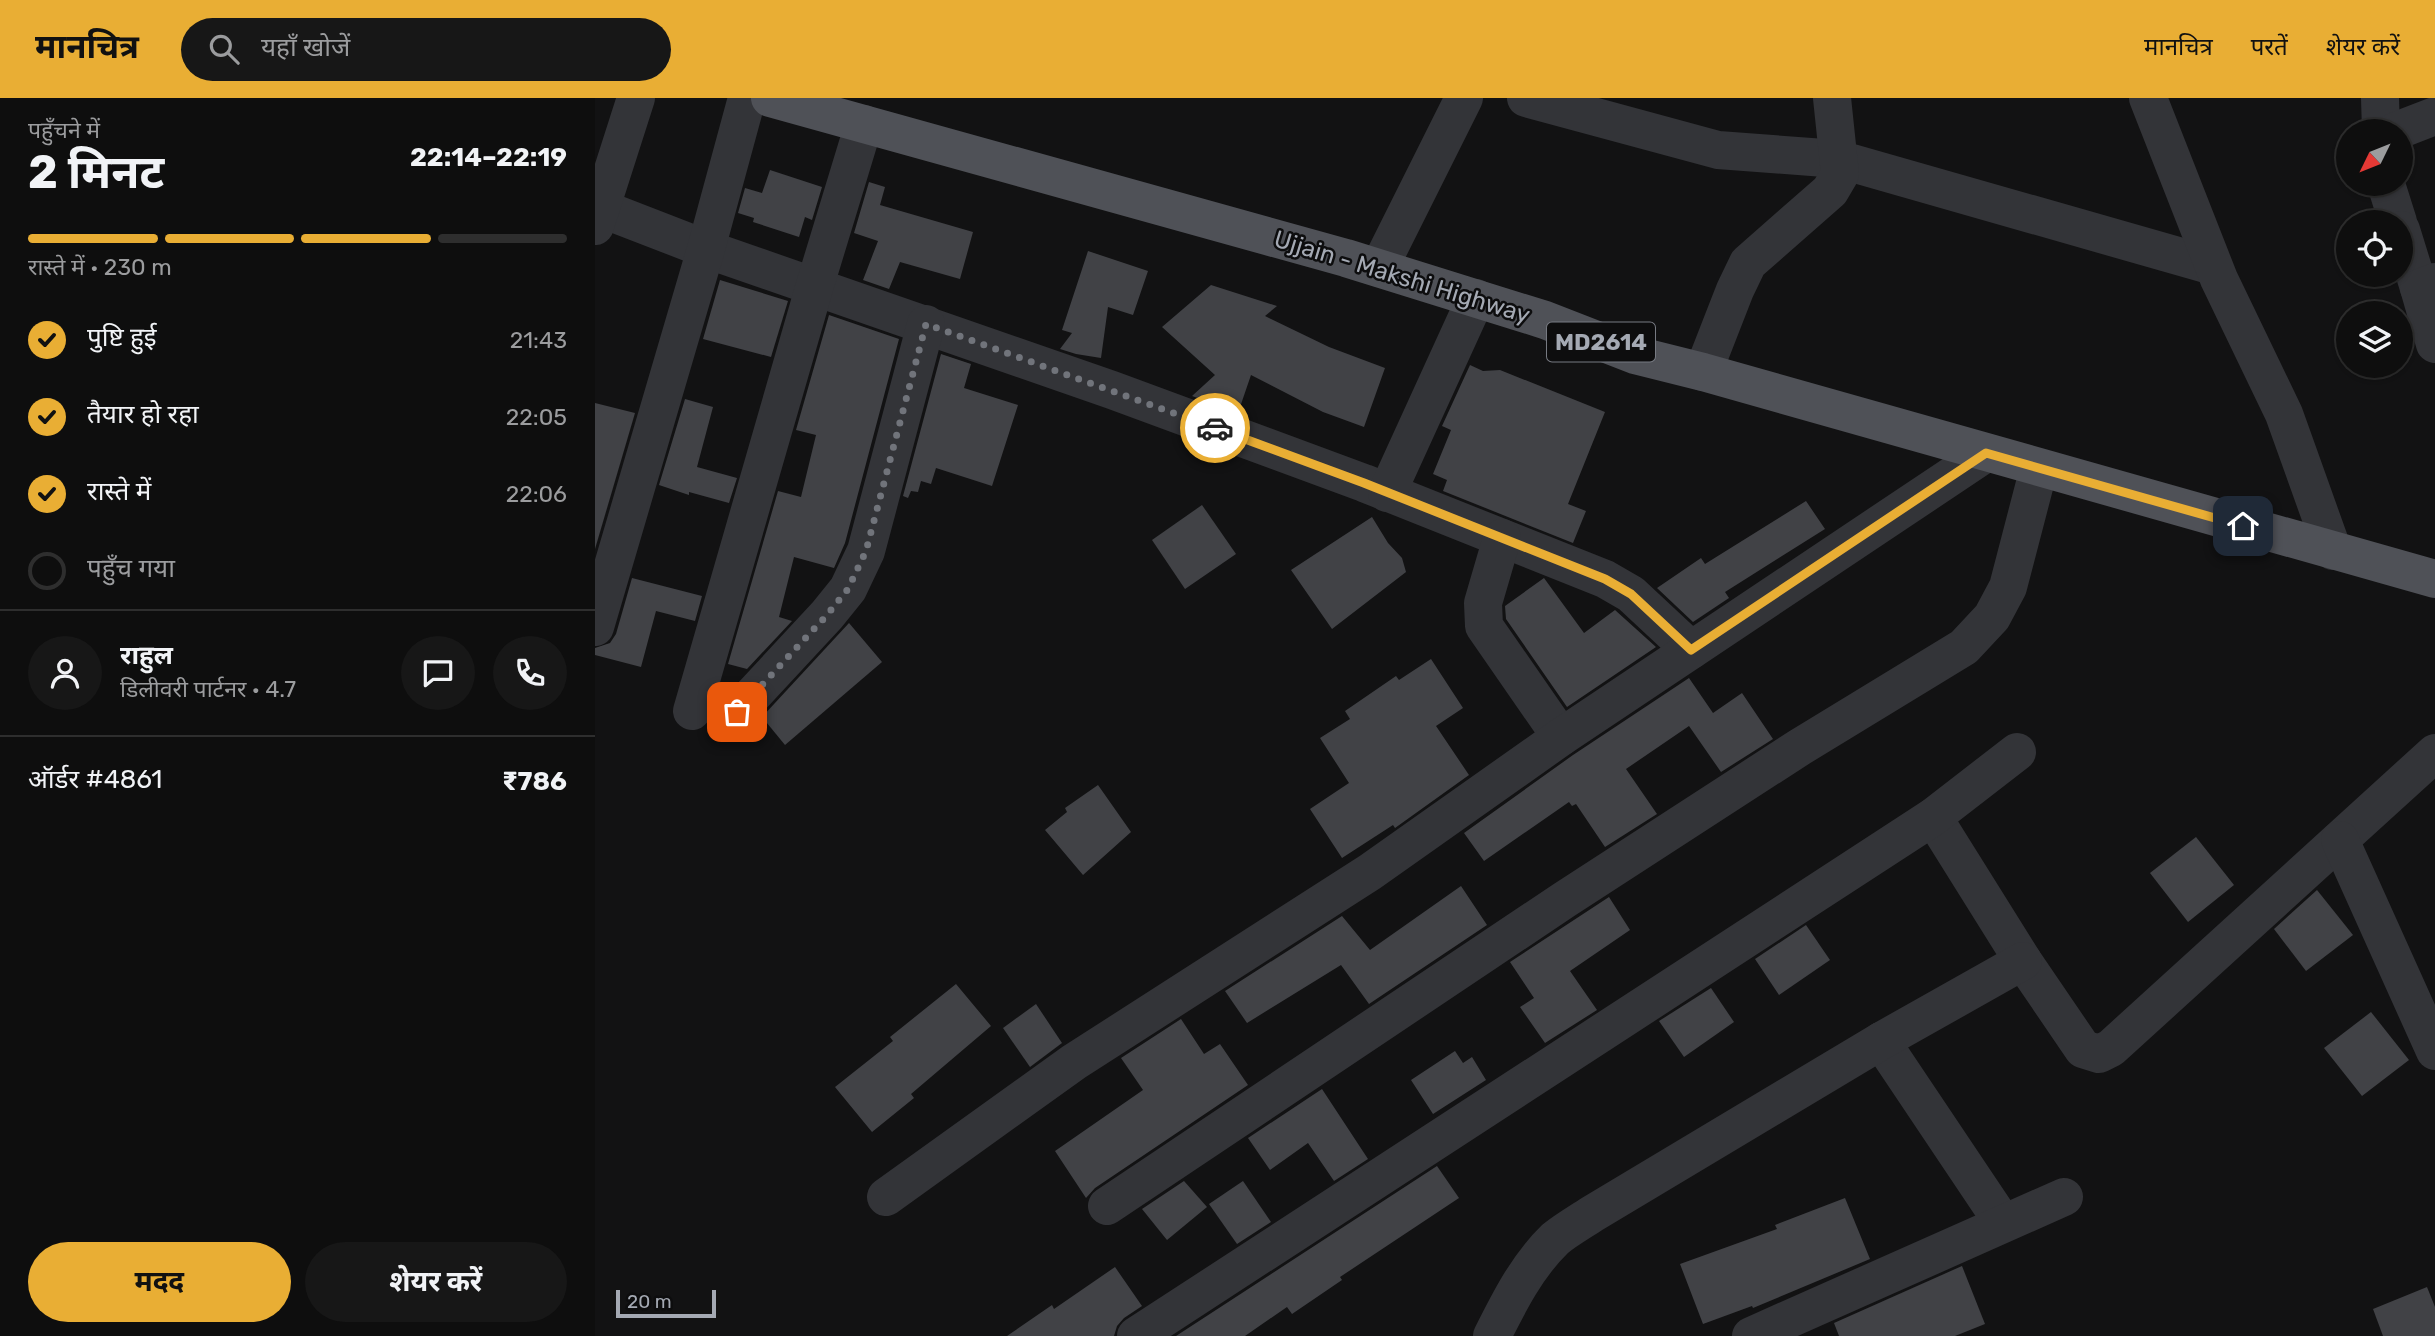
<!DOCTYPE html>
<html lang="hi">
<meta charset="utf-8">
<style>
body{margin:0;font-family:Rubik,"Noto Sans Devanagari",sans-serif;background:#171717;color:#f1f3f6;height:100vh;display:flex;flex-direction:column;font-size:26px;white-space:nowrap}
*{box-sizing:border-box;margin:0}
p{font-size:23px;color:#9b9c9e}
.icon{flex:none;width:38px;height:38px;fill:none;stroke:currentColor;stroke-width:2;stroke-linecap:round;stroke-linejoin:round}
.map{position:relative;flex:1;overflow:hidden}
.sheet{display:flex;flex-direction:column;background:#0e0e0e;width:595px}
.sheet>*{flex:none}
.needle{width:46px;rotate:227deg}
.controls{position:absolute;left:1741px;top:21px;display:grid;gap:14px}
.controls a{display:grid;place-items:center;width:77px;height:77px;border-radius:50%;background:#0e0e0e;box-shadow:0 2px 5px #0004,0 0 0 2px #2e2e2e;font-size:35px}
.scale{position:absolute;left:21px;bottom:18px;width:100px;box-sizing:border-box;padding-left:7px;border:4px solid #a4a9b3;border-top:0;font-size:19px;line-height:24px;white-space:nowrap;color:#a4a9b3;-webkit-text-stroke:5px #0d0d0e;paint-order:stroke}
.pin{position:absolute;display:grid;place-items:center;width:60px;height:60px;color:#fff;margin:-30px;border-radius:14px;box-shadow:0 4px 10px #0006}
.courier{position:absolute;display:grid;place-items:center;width:70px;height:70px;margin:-35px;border:5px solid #e9ae34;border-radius:50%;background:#fff;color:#222;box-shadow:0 2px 9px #0007}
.overview em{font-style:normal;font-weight:700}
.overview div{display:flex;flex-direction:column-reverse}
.overview{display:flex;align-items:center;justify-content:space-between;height:119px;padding:0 28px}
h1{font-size:46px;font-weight:700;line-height:52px}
.bar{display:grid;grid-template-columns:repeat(4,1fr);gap:10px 7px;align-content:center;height:84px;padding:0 28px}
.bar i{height:9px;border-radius:5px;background:#2e2e2e}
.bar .selected{background:#e9ae34}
.bar p{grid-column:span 4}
.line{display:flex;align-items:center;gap:18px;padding:0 28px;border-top:2px solid #2e2e2e}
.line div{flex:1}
.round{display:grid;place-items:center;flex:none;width:74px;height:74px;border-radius:37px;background:#171717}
ol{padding:0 28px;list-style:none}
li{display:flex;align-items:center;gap:21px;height:77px}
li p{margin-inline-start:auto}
li .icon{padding:7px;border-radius:50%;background:#e9ae34;color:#111;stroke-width:4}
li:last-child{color:#9b9c9e}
li i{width:38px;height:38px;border:4px solid #2e2e2e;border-radius:50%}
.action{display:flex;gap:14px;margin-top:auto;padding:14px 28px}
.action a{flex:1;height:80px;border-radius:42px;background:#e9ae34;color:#111;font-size:28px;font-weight:700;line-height:80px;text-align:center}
.action a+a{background:#171717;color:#f1f3f6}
header{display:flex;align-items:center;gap:42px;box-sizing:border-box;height:98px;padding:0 35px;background:#e9ae34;color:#111}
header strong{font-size:33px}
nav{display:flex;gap:38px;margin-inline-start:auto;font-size:24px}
.search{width:490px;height:63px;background:#171717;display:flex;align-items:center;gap:18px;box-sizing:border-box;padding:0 24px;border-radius:38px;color:#9b9c9e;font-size:26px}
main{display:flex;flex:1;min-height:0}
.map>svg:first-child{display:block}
.building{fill:#414246}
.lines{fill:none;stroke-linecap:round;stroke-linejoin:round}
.minor{stroke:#333438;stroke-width:38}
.major{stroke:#4f5157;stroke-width:38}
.done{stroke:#71747b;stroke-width:7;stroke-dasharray:0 12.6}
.route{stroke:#e9ae34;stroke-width:9}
.labels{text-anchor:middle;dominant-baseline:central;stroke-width:5;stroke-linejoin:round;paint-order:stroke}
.shield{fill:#0d0d0e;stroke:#777a82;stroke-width:2}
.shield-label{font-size:23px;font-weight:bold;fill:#a4a9b3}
.street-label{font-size:24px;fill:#a4a9b3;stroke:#0d0d0e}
</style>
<header>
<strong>मानचित्र</strong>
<div class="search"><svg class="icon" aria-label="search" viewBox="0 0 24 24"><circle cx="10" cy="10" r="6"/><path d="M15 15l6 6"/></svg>यहाँ खोजें</div>
<nav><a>मानचित्र</a><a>परतें</a><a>शेयर करें</a></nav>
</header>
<main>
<section class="sheet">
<div class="overview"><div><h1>2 मिनट</h1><p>पहुँचने में</p></div><em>22:14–22:19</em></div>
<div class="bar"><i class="selected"></i><i class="selected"></i><i class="selected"></i><i></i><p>रास्ते में · 230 m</p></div>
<ol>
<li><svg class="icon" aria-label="check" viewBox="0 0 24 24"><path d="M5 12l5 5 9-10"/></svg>पुष्टि हुई<p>21:43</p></li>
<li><svg class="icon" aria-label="check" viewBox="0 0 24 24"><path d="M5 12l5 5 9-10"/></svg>तैयार हो रहा<p>22:05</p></li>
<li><svg class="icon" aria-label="check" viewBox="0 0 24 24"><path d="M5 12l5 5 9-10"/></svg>रास्ते में<p>22:06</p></li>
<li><i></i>पहुँच गया</li>
</ol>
<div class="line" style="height:126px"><a class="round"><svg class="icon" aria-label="person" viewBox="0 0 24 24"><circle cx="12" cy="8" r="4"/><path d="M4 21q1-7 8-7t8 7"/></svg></a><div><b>राहुल</b><p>डिलीवरी पार्टनर · 4.7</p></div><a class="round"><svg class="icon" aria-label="chat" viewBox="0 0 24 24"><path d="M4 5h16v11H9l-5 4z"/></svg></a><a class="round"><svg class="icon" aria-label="phone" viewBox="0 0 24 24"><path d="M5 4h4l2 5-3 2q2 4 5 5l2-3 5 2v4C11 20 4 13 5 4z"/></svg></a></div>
<div class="line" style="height:91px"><div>ऑर्डर #4861</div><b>₹786</b></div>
<div class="action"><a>मदद</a><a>शेयर करें</a></div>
</section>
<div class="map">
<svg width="1840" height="1238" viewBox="0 0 1840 1238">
<rect width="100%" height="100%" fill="#121213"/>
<!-- building -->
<g class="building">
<path d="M 175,72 L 227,89 L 217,122 L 210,119 L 204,139 L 158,124 L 159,120 L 143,115 L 150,90 L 167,95 Z"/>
<path d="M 274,84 L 290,89 L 285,107 L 378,134 L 365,181 L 305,164 L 294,191 L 268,182 L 283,143 L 259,135 Z"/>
<path d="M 493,153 L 553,173 L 538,217 L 513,209 L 506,260 L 481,256 L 465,251 L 477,235 L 467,232 Z"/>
<path d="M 125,182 L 193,203 L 176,259 L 108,241 Z"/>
<path d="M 616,187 L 682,208 L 670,218 L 734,249 L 790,270 L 769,329 L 728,314 L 656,277 L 643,315 L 597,298 L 620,277 L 567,229 Z"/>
<path d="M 234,217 L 304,241 L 250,445 L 239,470 L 199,459 L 184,519 L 197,523 L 152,571 L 133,566 L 183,393 L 206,399 L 221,337 L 201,332 Z"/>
<path d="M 346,256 L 376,266 L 369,290 L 423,307 L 397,388 L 341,370 L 336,386 L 326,383 L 323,394 L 316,393 L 313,400 L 308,398 Z"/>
<path d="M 875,267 L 888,273 L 905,272 L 1010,314 L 973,406 L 991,413 L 978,445 L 848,393 L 852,382 L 838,376 L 856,332 L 847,328 Z"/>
<path d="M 90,301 L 118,309 L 102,369 L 142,380 L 134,405 L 94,394 L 94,397 L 64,387 Z"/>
<path d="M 0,305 L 40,315 L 0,451 Z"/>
<path d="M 1211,403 L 1230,431 L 1130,494 L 1134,500 L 1098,524 L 1062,490 L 1106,460 L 1110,466 Z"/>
<path d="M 607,407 L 641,456 L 590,491 L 557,442 Z"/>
<path d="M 777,419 L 793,445 L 807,460 L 811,474 L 737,531 L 696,472 Z"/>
<path d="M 37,480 L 107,498 L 100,523 L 61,513 L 46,569 L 0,557 L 0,550 L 15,545 L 21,536 Z"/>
<path d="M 949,480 L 989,535 L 1020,512 L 1061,549 L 972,609 L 911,521 L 910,508 Z"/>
<path d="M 254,525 L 287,564 L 190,647 L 167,619 Z"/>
<path d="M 836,561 L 868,610 L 841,628 L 874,677 L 800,730 L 798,727 L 747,760 L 715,711 L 754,685 L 725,640 L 755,621 L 750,613 L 801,578 L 804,582 Z"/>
<path d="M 1094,580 L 1118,615 L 1147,595 L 1178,641 L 1126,674 L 1094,628 L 1031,671 L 1062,716 L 1010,749 L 981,706 L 977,708 L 974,704 L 889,763 L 869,735 L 978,657 Z"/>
<path d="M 503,687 L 536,734 L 488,777 L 450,732 L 472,714 L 470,710 Z"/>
<path d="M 1601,739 L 1639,787 L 1593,824 L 1555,775 Z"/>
<path d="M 866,788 L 892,827 L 774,906 L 746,867 L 652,925 L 630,893 L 747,818 L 775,852 Z"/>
<path d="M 1722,792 L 1758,837 L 1711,873 L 1679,831 Z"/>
<path d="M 1014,799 L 1035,832 L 975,873 L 1002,912 L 950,945 L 925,909 L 939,900 L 915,864 Z"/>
<path d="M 1211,827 L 1235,862 L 1184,897 L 1160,861 Z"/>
<path d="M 361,886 L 396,928 L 316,996 L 319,1000 L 277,1034 L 240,989 L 298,943 L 295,939 Z"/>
<path d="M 1116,890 L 1139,924 L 1089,959 L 1064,923 Z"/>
<path d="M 441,906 L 467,945 L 435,969 L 408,930 Z"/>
<path d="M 1776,914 L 1814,962 L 1767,998 L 1729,950 Z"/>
<path d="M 586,921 L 609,956 L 625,946 L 653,987 L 500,1090 L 491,1100 L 460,1053 L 548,992 L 526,960 Z"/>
<path d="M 860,953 L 868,965 L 877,959 L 891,982 L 838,1016 L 816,982 Z"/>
<path d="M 727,991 L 773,1061 L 739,1083 L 713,1045 L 675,1072 L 653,1040 Z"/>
<path d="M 842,1068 L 864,1100 L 745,1179 L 747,1182 L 697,1216 L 692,1209 L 650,1238 L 581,1238 Z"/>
<path d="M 589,1083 L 612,1109 L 572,1142 L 547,1111 Z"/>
<path d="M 648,1083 L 676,1124 L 642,1146 L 614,1106 Z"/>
<path d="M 1250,1100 L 1275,1161 L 1158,1210 L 1157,1208 L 1108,1226 L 1085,1166 L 1182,1131 L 1180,1127 Z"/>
<path d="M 1367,1168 L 1390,1226 L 1360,1238 L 1244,1238 L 1239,1225 Z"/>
<path d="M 520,1169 L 547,1208 L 529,1220 L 522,1228 L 519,1238 L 412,1238 L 457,1207 L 459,1211 Z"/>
<path d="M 1832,1189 L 1840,1209 L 1840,1238 L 1788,1238 L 1778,1211 Z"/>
</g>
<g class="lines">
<!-- minor -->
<g class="minor">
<path d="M 931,0 L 1123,52 L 1243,61 L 1618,168"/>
<path d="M 1553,0 L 1624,181 L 1689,316 L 1738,453"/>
<path d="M 1785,0 L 1786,33"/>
<path d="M 1801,33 L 1840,18"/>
<path d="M 1791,86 L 1803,124"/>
<path d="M 0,108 L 111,151 L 517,292 L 769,385 L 1010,481 L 1036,496 L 1096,552"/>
<path d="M 0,128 L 41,0"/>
<path d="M 1806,132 L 1824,190"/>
<path d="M 784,170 L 869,0"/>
<path d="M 1840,184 L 1824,190 L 1840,246"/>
<path d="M 1108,274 L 1140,192 L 1153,165 L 1235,93 L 1245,76 L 1237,0"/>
<path d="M 792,395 L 881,200"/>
<path d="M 907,440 L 888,505 L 889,528 L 966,639"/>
<path d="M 0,529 L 111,151 L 152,0"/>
<path d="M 97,613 L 220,187 L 269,26"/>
<path d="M 142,614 L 232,517 L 253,491 L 271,453 L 331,226"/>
<path d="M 1338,719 L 1428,863 L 1488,951 L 1504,956 L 1516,950 L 1840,655"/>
<path d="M 1745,742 L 1840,953"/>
<path d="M 1286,943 L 1408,1125"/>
<path d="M 291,1099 L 479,964 L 775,774 L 966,639 L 1391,355"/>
<path d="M 512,1108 L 969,802 L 1205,649 L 1369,549 L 1397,519 L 1413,489 L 1444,370"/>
<path d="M 541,1238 L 1338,719 L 1422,654"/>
<path d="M 897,1238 C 914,1204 932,1168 960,1141 C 971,1132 985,1124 997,1116 L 1286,943 L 1428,863"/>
<path d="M 1156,1238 L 1469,1099"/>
</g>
<!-- major -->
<path class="major" d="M 175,0 L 751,160 L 950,222 L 1040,257 L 1108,274 L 1840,481"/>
</g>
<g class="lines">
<!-- done -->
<path class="done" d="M 142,614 L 232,517 L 253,491 L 271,453 L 331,226 L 620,330"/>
<!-- route -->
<path class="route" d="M 620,330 L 769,385 L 1010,481 L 1036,496 L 1096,552 L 1391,355 L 1648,428"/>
</g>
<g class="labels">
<!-- shield labels -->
<rect class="shield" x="952" y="224.5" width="108" height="39" rx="5"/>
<g class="shield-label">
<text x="1006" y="244">MD2614</text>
</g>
<!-- street labels -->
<g class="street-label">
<text transform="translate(807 179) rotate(17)">Ujjain - Makshi Highway</text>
</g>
</g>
</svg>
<div class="controls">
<a><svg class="needle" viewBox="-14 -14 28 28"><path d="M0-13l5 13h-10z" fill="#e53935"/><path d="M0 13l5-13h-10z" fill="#9b9c9e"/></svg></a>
<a><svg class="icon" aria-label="locate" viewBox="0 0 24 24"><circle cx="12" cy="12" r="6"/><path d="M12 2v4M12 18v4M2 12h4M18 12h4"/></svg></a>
<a><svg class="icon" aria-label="layers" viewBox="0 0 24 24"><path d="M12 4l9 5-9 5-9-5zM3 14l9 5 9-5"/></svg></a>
</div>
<div class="scale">20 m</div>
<div class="pin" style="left:142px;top:614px;background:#ea580c"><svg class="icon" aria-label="bag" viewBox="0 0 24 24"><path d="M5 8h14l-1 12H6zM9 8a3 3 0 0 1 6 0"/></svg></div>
<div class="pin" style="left:1648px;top:428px;background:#1f2937"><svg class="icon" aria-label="home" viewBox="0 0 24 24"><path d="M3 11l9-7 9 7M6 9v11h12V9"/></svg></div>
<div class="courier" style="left:620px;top:330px"><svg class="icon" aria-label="car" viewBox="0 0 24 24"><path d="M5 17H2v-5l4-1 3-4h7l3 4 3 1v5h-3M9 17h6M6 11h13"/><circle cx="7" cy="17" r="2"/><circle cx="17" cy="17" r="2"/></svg></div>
</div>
</main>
